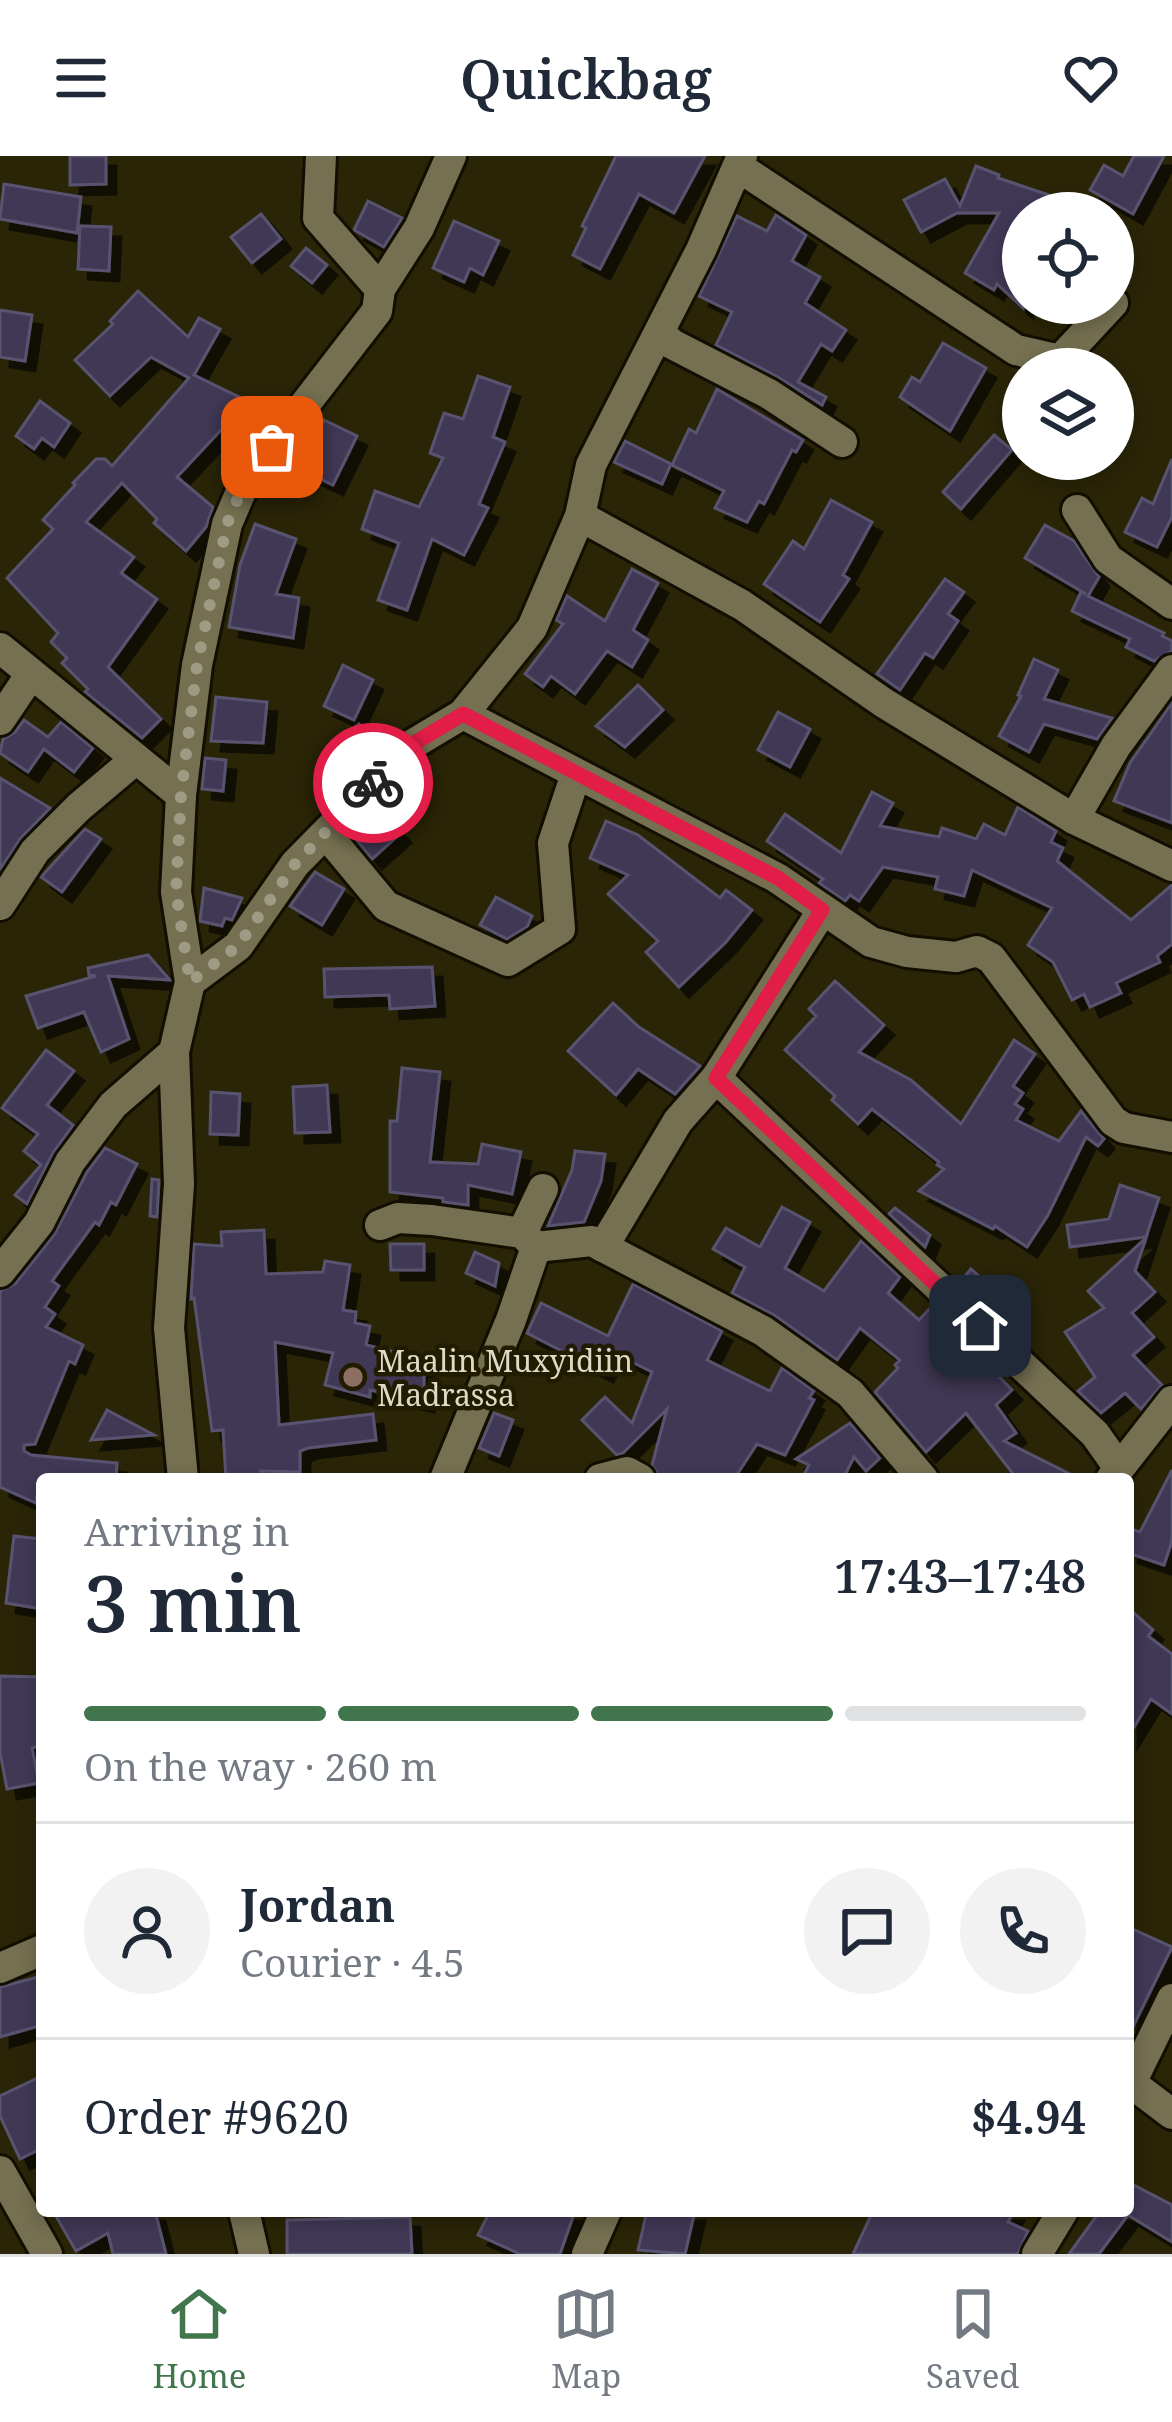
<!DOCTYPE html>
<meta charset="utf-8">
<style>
body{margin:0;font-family:"Noto Serif",serif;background:#f2f2f3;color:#1f2937;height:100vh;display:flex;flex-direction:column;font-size:45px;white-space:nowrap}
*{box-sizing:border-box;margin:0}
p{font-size:39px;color:#747a83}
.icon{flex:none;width:66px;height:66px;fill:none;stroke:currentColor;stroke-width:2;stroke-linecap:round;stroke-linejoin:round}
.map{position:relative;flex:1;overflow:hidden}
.drawer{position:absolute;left:36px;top:1317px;width:1098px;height:744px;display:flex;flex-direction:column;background:#fff;border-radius:12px;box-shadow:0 6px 18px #0003}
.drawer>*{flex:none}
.buttons{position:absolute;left:1002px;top:36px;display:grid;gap:24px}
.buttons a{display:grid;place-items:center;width:132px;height:132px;border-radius:50%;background:#fff;box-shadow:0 6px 18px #0003;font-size:60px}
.pin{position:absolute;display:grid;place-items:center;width:102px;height:102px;color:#fff;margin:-51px;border-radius:24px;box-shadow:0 6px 18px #0006}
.courier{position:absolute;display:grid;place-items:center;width:120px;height:120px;margin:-60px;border:9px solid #e11d48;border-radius:50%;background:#fff;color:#222;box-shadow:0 3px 15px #0007}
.headline em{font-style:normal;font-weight:600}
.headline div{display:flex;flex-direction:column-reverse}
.headline{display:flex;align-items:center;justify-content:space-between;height:204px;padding:0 48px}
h1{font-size:78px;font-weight:600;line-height:90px}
.bar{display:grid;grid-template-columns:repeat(4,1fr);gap:18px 12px;align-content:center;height:144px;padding:0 48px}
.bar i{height:15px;border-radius:9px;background:#e0e1e3}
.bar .selected{background:#41754b}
.bar p{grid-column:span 4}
.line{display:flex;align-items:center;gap:30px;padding:0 48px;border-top:3px solid #e0e1e3}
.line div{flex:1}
.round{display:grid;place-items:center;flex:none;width:126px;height:126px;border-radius:63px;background:#f2f2f3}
header{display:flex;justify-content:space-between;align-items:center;height:156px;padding:0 48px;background:#fff;font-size:54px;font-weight:600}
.menu{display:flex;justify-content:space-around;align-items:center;height:168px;border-top:3px solid #e0e1e3;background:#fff;font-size:33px;color:#747a83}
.menu a{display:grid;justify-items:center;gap:6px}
.menu .selected{color:#41754b}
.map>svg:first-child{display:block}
.building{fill:#403954;stroke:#59536f;stroke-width:3;filter:url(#shadow)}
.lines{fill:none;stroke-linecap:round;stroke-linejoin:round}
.minor-casing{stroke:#120e00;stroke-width:36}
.minor{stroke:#757051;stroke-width:30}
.done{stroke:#9e9b85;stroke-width:12;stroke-dasharray:0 21.6}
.route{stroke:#e11d48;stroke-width:15}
.education-dot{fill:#8d6e63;stroke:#211c00;stroke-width:4.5}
.labels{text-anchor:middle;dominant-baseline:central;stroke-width:9;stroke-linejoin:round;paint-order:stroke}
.poi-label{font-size:30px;fill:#dddac9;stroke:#211c00;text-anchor:start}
</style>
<header><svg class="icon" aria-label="menu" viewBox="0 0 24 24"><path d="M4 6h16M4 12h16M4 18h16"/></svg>Quickbag<svg class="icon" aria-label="heart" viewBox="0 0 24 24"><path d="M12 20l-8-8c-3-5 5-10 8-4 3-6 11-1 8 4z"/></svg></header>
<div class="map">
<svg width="1172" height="2098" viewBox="0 0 1172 2098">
<defs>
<filter id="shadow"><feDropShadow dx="10" dy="10" stdDeviation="0" flood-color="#0009"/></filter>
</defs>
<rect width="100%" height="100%" fill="#2a2507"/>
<!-- building -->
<g class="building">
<path d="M 70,0 L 106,0 L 106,28 L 70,29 Z"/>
<path d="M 616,0 L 705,0 L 674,57 L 639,38 L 600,113 L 573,99 L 586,72 L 582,70 Z"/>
<path d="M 1134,0 L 1164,0 L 1133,58 L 1090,34 L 1104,9 L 1123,20 Z"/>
<path d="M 976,10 L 999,19 L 998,22 L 1091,53 L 1090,57 L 1023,57 L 1023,152 L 997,128 L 994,134 L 965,117 L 999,57 L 957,57 L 921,76 L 904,44 L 945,23 L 960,50 Z"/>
<path d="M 4,28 L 81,41 L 77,77 L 0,63 Z"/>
<path d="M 368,45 L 402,62 L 384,91 L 354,74 Z"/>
<path d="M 261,58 L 281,83 L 252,107 L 231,81 Z"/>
<path d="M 776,59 L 806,79 L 792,105 L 820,121 L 805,147 L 846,174 L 832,195 L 821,188 L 798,226 L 826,241 L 822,249 L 778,221 L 716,189 L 732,156 L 699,140 L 737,60 L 767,75 Z"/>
<path d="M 454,65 L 499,85 L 483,119 L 470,112 L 464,126 L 433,112 Z"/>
<path d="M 80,70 L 111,71 L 109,115 L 78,113 Z"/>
<path d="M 306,92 L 327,109 L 312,127 L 291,110 Z"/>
<path d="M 138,135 L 188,181 L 199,162 L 220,173 L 194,219 L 268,255 L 271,249 L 277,253 L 247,292 L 221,274 L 177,321 L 213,351 L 206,371 L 186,395 L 154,367 L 157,363 L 122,327 L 86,366 L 134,401 L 121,417 L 157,443 L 108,511 L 161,563 L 142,582 L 85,536 L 88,533 L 62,507 L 67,502 L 51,486 L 58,477 L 7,422 L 53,373 L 43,364 L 75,329 L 73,327 L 96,303 L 105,303 L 112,310 L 189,222 L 151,201 L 110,240 L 75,204 L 113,168 L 110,165 Z"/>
<path d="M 0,154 L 32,159 L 25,205 L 0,201 Z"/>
<path d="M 943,187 L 986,212 L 950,275 L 900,241 L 912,221 L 920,226 Z"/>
<path d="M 478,220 L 510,231 L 493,281 L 505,286 L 479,348 L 488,352 L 464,399 L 432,383 L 407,454 L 378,444 L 399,387 L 362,373 L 375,335 L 419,351 L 443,302 L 430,297 L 444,257 L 463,263 Z"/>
<path d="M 717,233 L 803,284 L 796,296 L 792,294 L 764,348 L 759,345 L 747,366 L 715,352 L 724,335 L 672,309 L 689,273 L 696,277 Z"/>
<path d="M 40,245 L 70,267 L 54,291 L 42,282 L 34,293 L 16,280 Z"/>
<path d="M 324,264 L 357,280 L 333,329 L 285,306 L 309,275 L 317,280 Z"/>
<path d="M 994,279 L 1012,294 L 961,353 L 943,336 Z"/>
<path d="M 625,285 L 671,308 L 662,328 L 614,306 Z"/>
<path d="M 1172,303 L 1172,361 L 1157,391 L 1125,376 L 1142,342 L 1153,348 Z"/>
<path d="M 831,344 L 872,366 L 843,419 L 849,423 L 820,466 L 764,428 L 793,385 L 804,393 Z"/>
<path d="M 255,368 L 296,383 L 276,438 L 299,442 L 293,482 L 229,471 L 240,409 Z"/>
<path d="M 1045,369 L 1074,385 L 1099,421 L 1088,440 L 1164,477 L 1162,480 L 1172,485 L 1172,495 L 1154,505 L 1126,491 L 1130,483 L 1072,455 L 1081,436 L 1086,438 L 1025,402 Z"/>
<path d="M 632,413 L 658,427 L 633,474 L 648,484 L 632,511 L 607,495 L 575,538 L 551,520 L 543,531 L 525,518 L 563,468 L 556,464 L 567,440 L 605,465 Z"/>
<path d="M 945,423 L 964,436 L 948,458 L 958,465 L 933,502 L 925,497 L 900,534 L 877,518 Z"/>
<path d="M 1034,503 L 1058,514 L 1044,543 L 1112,562 L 1097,583 L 1044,568 L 1029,596 L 999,580 L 1021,540 L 1018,539 Z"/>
<path d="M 343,509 L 373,524 L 354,564 L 324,550 Z"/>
<path d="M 638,529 L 663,554 L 625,591 L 596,570 Z"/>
<path d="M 216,541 L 267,546 L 263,587 L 211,585 Z"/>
<path d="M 1172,547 L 1172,667 L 1114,645 L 1130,607 Z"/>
<path d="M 778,556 L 810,573 L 790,611 L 758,594 Z"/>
<path d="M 24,564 L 48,581 L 61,566 L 93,592 L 74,616 L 44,593 L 28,616 L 0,597 L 3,583 L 15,576 Z"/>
<path d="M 359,568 L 379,595 L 356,618 L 332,588 Z"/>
<path d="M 205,602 L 226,604 L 223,635 L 202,633 Z"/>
<path d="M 0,622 L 50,652 L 21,682 L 0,713 Z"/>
<path d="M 872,636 L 893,647 L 880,670 L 939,681 L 942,672 L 976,683 L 984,668 L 1005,679 L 1018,651 L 1056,675 L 1051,686 L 1063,692 L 1057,705 L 1131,764 L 1172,729 L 1172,788 L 1157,800 L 1160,806 L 1116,827 L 1121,837 L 1090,851 L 1084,838 L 1072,844 L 1053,806 L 1028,789 L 1052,752 L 972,714 L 964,740 L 935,733 L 938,721 L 883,711 L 859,745 L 850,739 L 845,745 L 819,727 L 823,723 L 767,685 L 785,658 L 841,697 Z"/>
<path d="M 379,654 L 401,677 L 372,703 L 352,679 Z"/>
<path d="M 606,665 L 638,679 L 720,742 L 726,734 L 752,754 L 726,786 L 679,831 L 646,796 L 658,785 L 608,738 L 628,719 L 590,702 Z"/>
<path d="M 85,673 L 101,683 L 62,736 L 41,721 Z"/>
<path d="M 315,716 L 344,733 L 322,769 L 290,750 Z"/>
<path d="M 204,732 L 242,742 L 232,764 L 225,762 L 222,770 L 200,765 Z"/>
<path d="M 496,741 L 532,760 L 527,771 L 507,783 L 480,769 Z"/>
<path d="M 148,799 L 170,824 L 108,820 L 129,883 L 101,896 L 84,856 L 38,872 L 26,840 L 96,820 L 89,819 L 88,812 Z"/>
<path d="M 432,811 L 435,850 L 390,853 L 389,839 L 325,841 L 324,813 Z"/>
<path d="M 835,825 L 884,869 L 859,896 L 911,924 L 961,968 L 1014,884 L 1035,898 L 1013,930 L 1023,937 L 1015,948 L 1023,953 L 1016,964 L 1059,985 L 1081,955 L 1104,983 L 1098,990 L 1086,981 L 1048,1059 L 1027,1091 L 995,1070 L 993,1073 L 919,1035 L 944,1013 L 937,1009 L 939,1006 L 872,953 L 858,968 L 832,944 L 835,940 L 785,894 L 816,860 L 809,853 Z"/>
<path d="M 613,847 L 639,871 L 700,910 L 675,938 L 638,913 L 616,939 L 568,895 Z"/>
<path d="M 46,894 L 74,915 L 47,949 L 73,969 L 53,997 L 27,1048 L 15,1039 L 41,1009 L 24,995 L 38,978 L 2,952 Z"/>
<path d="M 402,912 L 440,916 L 430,1006 L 478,1008 L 482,988 L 521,996 L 512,1038 L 468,1029 L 468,1049 L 443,1046 L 443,1042 L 390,1036 L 390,965 L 397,965 Z"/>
<path d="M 327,929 L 330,976 L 295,977 L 293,931 Z"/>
<path d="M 211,936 L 240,938 L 238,979 L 210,978 Z"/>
<path d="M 105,992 L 137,1008 L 116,1049 L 111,1046 L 99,1069 L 95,1066 L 52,1125 L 59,1130 L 45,1151 L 55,1158 L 46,1171 L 83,1189 L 75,1208 L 69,1205 L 35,1288 L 24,1289 L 24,1295 L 31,1299 L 117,1307 L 116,1323 L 42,1323 L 42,1341 L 37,1340 L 36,1347 L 0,1331 L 0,1135 L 15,1128 L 54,1079 L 87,1016 Z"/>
<path d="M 575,995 L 605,998 L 601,1025 L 584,1066 L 548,1070 L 572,1014 Z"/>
<path d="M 152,1023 L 159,1024 L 157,1061 L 150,1060 Z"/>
<path d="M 1120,1029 L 1159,1042 L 1146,1081 L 1070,1091 L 1067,1069 L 1109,1063 Z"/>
<path d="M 782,1051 L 810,1066 L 785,1112 L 824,1135 L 861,1085 L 900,1121 L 888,1137 L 919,1164 L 931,1151 L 988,1204 L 985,1206 L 1012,1234 L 996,1249 L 1016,1277 L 1004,1285 L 1080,1323 L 1017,1323 L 966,1257 L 926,1296 L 875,1236 L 898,1212 L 895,1209 L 900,1204 L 860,1172 L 837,1204 L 774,1159 L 732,1137 L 745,1111 L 713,1093 L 726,1072 L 760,1091 Z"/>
<path d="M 895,1052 L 930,1079 L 925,1091 L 889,1058 Z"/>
<path d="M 264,1074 L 266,1118 L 323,1116 L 325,1105 L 350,1109 L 343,1154 L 356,1156 L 355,1167 L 370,1170 L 366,1189 L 424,1203 L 424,1246 L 370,1234 L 370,1241 L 325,1229 L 333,1197 L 275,1186 L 279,1269 L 373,1258 L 376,1284 L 308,1292 L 300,1295 L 300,1316 L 261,1315 L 262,1323 L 226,1323 L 223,1274 L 212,1275 L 194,1142 L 191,1143 L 194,1088 L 222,1090 L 221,1076 Z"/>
<path d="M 1146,1082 L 1135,1115 L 1155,1136 L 1132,1157 L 1154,1181 L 1133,1199 L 1162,1229 L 1141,1253 L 1125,1237 L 1101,1257 L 1078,1235 L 1095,1221 L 1065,1176 L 1104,1152 L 1088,1135 Z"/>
<path d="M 390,1088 L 424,1088 L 424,1114 L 391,1114 Z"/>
<path d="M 475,1096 L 499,1107 L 495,1130 L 466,1117 Z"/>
<path d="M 971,1113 L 988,1128 L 977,1141 L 961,1125 Z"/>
<path d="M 633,1128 L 722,1175 L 707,1204 L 770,1235 L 782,1212 L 814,1235 L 809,1242 L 814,1244 L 785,1299 L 757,1288 L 734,1323 L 661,1323 L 652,1309 L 667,1253 L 623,1297 L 617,1299 L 582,1264 L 605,1241 L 632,1267 L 652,1216 L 614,1197 L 603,1216 L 527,1177 L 541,1147 L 608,1180 Z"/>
<path d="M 107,1254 L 154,1279 L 91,1284 Z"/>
<path d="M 494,1257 L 513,1264 L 499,1300 L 479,1292 Z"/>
<path d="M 850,1267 L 880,1302 L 866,1315 L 854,1301 L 843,1323 L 802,1323 L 809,1309 L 796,1303 Z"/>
<path d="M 1172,1314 L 1172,1385 L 1164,1409 L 1128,1397 L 1128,1372 L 1140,1376 Z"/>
<path d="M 14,1380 L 42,1383 L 42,1453 L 6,1447 Z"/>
<path d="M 1128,1452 L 1153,1474 L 1148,1480 L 1172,1498 L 1172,1558 L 1151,1543 L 1128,1581 Z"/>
<path d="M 0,1520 L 42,1521 L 42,1590 L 32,1592 L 39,1627 L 7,1633 L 0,1596 Z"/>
<path d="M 1128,1771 L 1172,1791 L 1128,1881 Z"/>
<path d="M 42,1820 L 42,1869 L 0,1881 L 0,1831 Z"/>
<path d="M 42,1920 L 42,1992 L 20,2003 L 0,1960 L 0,1940 Z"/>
<path d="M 1128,2026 L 1172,2049 L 1172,2086 L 1128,2059 L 1099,2098 L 1069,2098 L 1100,2055 L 1128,2055 Z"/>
<path d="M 53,2055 L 155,2055 L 166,2098 L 113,2098 L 108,2077 L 76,2095 Z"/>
<path d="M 490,2055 L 575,2055 L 560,2098 L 520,2098 L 478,2079 Z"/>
<path d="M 647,2055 L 695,2055 L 685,2098 L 638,2094 Z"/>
<path d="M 873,2055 L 1014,2055 L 1008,2066 L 1028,2075 L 1018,2098 L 853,2098 Z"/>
<path d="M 410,2061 L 412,2098 L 287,2098 L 287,2064 Z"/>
</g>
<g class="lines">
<defs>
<g id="minor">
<path d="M 321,0 L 318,62 L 380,133"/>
<path d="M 740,12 L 1016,194 L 1060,204 L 1113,147"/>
<path d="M 660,177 L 672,188 L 769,238 L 842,286"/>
<path d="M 1077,354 L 1108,403 L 1172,448"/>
<path d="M 580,360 L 742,449 L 884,547 L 1074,663 L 1172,710"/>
<path d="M 0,492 L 181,639"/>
<path d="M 463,558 L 777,722 L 871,786 L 907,796 L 956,801 L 977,795 L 991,802 L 1113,965 L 1124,972 L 1172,981"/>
<path d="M 0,564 L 31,518"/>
<path d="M 1074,663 L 1116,590 L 1172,514"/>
<path d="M 327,679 L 386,750 L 508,805 L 560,773 L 553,687 L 576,618"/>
<path d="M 0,749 L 35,695 L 79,651 L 136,603"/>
<path d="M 190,826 L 238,790 L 295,708 L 413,588 L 463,558 L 532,472 L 580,360 L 591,309 L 701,94 L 742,0"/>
<path d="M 716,922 L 1095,1278 L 1119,1312"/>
<path d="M 380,1069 L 398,1062 L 432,1064 L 522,1077 L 536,1091 L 592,1085 L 763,1175 L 850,1237 L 923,1323"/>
<path d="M 522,1077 L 543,1033"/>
<path d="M 603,1091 L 678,965 L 716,922 L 822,755"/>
<path d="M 0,1116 L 39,1067 L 70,1006 L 113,949 L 174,896"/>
<path d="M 183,1323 L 169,1172 L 179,1028 L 174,896 L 190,826 L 176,736 L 181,639 L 197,509 L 227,368 L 245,326 L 377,155 L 380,133 L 419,72 L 451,0"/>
<path d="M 445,1323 L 511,1164 L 536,1091"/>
<path d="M 600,1323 L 627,1316 L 640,1323"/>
<path d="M 1111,1323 L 1172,1245"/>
<path d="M 0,1812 L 42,1794"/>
<path d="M 1131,1927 L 1172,1958"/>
<path d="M 1128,1933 L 1172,1843"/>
<path d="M 0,2015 L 47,2098"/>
<path d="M 244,2055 L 254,2098"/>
<path d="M 587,2098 L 606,2055"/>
<path d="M 1037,2098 L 1063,2055"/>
</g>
</defs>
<!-- minor casing -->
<use href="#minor" class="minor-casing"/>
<!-- minor -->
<use href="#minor" class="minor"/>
</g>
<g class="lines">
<!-- done -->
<path class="done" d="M 272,291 L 245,326 L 227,368 L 197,509 L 181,639 L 176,736 L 190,826 L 238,790 L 295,708 L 373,627"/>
<!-- route -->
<path class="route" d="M 373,627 L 413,588 L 463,558 L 778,722 L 822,754 L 716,922 L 980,1170"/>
</g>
<!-- markers -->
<circle class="education-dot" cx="353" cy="1221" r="12"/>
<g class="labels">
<!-- poi labels -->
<g class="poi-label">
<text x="377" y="1204">Maalin Muxyidiin<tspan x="377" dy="34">Madrassa</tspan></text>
</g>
</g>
</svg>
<div class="buttons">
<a><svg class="icon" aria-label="locate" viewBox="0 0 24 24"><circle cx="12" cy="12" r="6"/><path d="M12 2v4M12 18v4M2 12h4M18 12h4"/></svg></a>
<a><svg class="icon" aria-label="layers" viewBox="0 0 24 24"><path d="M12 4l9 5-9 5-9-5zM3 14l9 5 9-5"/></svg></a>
</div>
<div class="pin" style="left:272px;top:291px;background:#ea580c"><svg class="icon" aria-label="bag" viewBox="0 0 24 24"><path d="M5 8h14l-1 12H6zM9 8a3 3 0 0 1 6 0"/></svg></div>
<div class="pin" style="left:980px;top:1170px;background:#1f2937"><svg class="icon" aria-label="home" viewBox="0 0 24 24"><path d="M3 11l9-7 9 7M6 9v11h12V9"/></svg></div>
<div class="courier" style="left:373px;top:627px"><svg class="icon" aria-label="bike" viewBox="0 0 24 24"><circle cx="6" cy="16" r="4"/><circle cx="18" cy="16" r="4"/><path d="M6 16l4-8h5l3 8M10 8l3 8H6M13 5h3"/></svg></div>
<section class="drawer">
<div class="headline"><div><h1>3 min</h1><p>Arriving in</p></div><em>17:43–17:48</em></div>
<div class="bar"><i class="selected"></i><i class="selected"></i><i class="selected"></i><i></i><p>On the way · 260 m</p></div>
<div class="line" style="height:216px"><a class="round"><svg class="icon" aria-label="person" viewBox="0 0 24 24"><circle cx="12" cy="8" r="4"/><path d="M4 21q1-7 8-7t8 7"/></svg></a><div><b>Jordan</b><p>Courier · 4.5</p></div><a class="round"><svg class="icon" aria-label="chat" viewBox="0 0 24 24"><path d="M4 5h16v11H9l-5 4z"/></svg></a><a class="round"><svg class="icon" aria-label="phone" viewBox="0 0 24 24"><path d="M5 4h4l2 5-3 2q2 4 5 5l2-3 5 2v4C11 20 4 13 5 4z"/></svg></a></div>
<div class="line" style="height:156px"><div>Order #9620</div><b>$4.94</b></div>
</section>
</div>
<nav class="menu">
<a class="selected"><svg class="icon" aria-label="home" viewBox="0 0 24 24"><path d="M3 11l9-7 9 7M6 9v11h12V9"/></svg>Home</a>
<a><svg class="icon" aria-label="map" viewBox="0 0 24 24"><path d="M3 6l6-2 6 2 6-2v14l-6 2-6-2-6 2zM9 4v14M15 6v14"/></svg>Map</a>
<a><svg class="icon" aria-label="saved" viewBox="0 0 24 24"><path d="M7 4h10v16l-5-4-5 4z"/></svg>Saved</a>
</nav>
